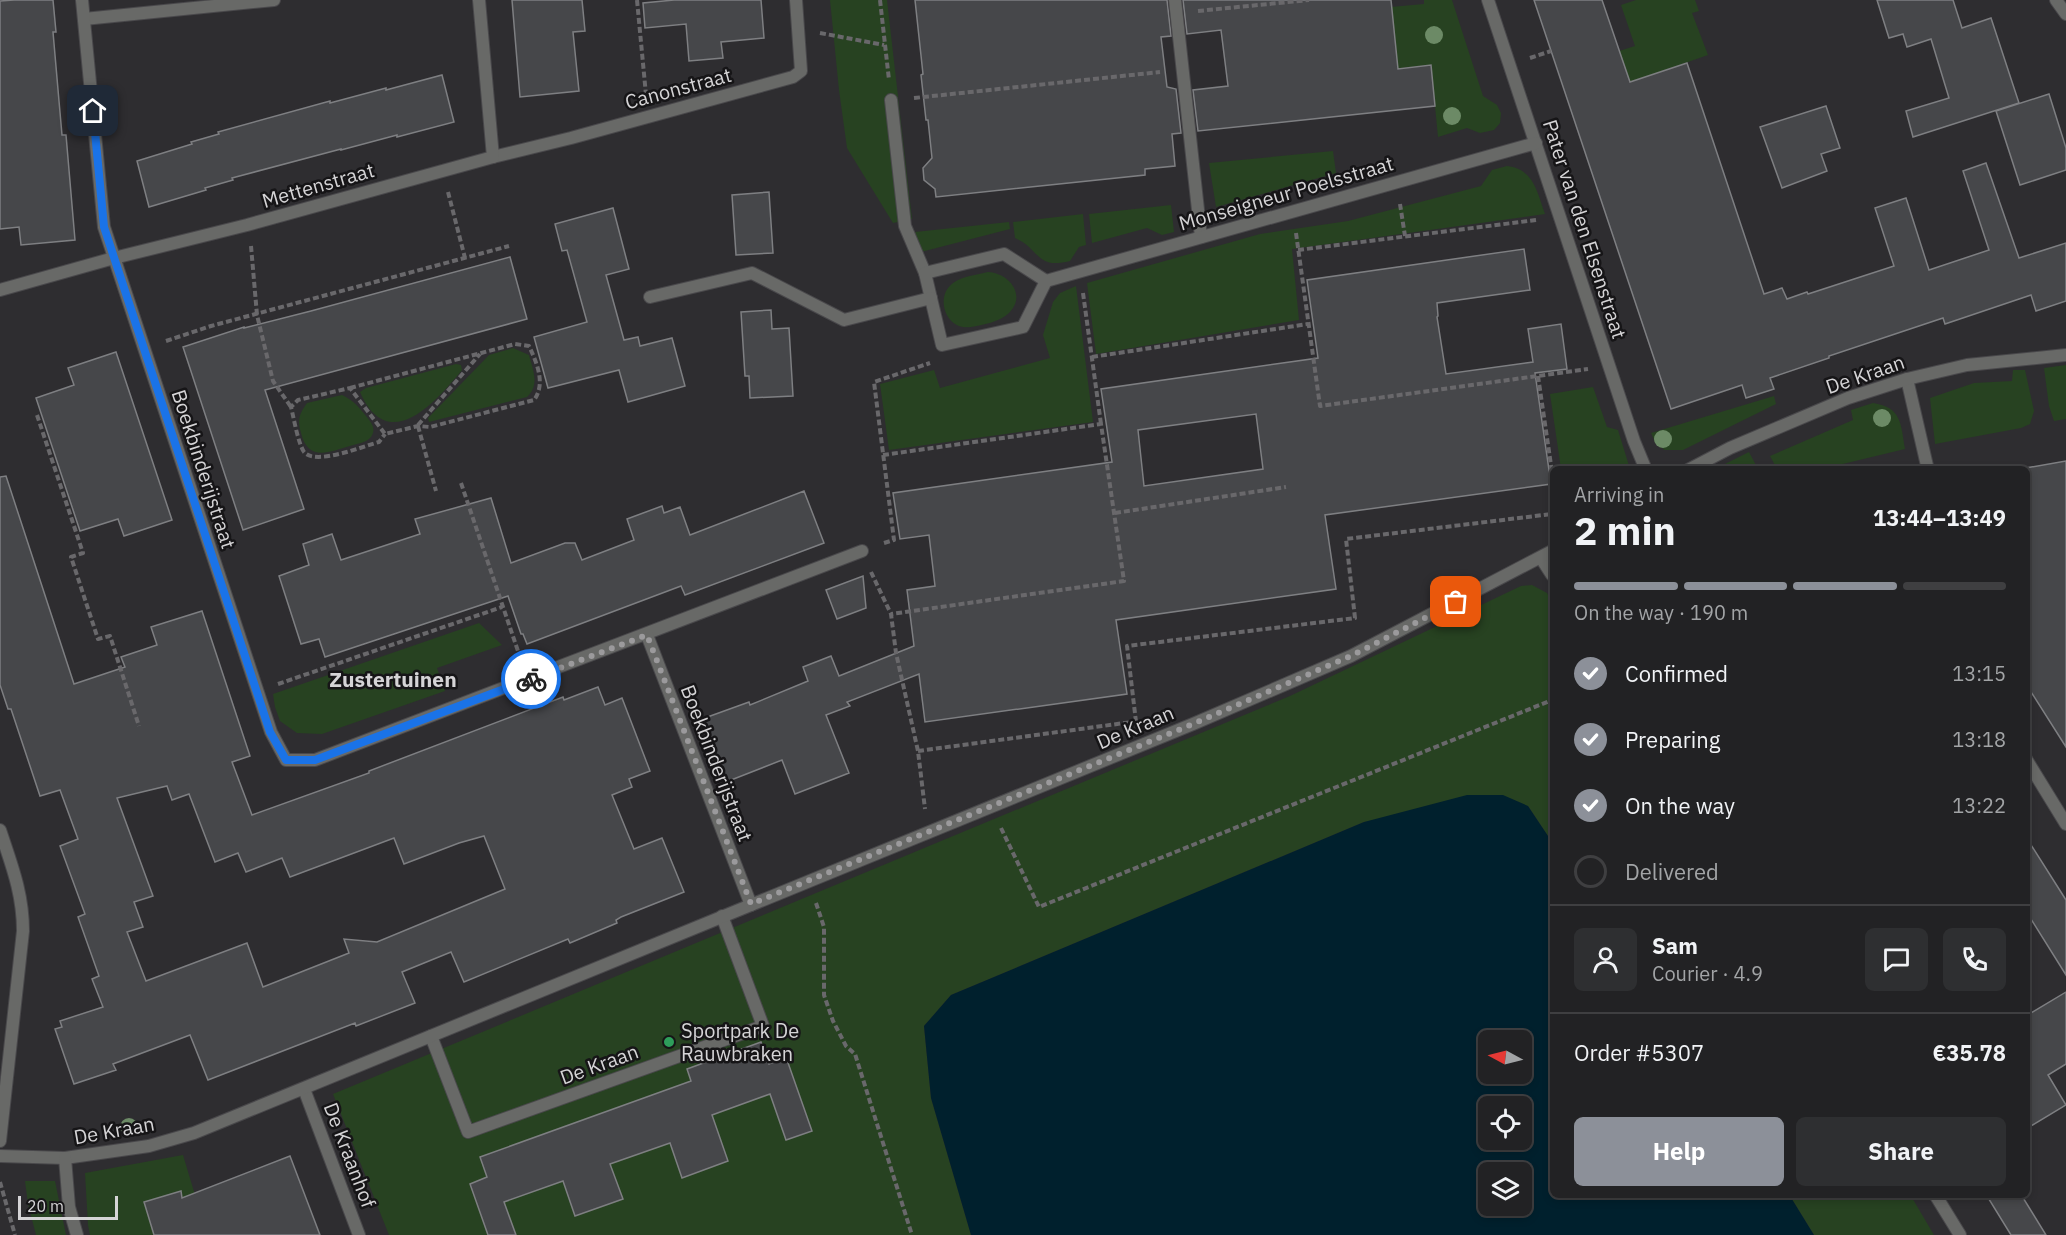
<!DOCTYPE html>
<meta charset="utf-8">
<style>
body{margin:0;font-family:"IBM Plex Sans",sans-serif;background:#2e2f31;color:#f1f3f6;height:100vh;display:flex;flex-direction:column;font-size:22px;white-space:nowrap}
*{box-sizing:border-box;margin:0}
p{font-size:20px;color:#a2a4a6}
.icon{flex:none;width:33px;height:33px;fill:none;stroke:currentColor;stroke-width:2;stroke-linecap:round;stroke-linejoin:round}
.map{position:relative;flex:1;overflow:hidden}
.side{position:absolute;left:1550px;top:466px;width:480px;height:732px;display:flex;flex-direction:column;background:#222224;border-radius:9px;box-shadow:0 3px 9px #0003,0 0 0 2px #3f3f41}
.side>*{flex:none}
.needle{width:39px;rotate:277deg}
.fabs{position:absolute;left:1478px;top:1030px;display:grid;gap:12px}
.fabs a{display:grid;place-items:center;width:54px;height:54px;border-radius:9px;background:#222224;box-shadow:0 3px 9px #0003,0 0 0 2px #3f3f41;font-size:30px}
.scale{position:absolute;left:18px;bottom:15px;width:100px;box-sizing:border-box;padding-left:6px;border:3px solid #d5d4d6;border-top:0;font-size:16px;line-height:21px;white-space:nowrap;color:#d5d4d6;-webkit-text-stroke:4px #161517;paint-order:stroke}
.pin{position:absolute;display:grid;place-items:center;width:51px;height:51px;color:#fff;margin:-26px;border-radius:12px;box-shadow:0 3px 9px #0006}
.courier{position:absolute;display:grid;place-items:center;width:60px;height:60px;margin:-30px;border:4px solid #1a73e8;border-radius:50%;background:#fff;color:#222;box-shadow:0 2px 8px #0007}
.overview em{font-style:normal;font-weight:700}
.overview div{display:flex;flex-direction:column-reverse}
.overview{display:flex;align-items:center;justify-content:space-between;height:102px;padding:0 24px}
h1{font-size:39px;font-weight:700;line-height:45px}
.bar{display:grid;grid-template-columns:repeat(4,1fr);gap:9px 6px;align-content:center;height:72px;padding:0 24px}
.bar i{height:8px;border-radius:4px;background:#3f3f41}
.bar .selected{background:#8c9099}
.bar p{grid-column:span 4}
.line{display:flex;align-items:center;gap:15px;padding:0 24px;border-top:2px solid #3f3f41}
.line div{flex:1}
.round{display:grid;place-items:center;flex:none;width:63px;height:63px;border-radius:9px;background:#2e2f31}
ol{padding:0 24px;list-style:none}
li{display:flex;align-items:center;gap:18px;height:66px}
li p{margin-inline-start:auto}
li .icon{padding:6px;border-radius:50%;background:#8c9099;color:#fff;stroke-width:4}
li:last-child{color:#a2a4a6}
li i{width:33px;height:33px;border:3px solid #3f3f41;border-radius:50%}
.button{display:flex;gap:12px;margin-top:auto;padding:12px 24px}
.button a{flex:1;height:69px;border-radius:9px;background:#8c9099;color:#fff;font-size:24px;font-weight:700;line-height:69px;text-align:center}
.button a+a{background:#2e2f31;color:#f1f3f6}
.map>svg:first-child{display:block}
.green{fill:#274221}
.water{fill:#00202d;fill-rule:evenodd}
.building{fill:#46474a;stroke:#7e7f82;stroke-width:1.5;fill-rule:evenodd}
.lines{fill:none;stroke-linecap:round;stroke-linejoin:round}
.service-casing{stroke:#49484b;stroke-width:14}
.minor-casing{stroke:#49484b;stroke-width:14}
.path{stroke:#69686b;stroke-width:4;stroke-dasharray:6 3;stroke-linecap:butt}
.service{stroke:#686967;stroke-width:12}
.minor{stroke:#686967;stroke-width:12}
.tree{fill:#6c8a66}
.done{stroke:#9b9a9c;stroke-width:6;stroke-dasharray:0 10.8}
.route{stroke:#1a73e8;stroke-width:8}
.leisure-dot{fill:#2e9e5b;stroke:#161517;stroke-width:2}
.labels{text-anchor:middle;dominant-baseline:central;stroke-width:5;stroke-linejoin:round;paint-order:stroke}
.street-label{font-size:20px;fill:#d5d4d6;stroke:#161517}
.poi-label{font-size:20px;fill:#d5d4d6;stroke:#161517;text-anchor:start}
.neighbourhood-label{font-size:21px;font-weight:bold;fill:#d5d4d6;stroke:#161517}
</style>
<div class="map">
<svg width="2066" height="1235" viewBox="0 0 2066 1235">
<rect width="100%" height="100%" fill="#2e2d30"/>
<!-- green -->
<g class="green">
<path d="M 830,0 L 887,0 L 912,219 L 893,223 L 847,148 L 839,90 Z"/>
<path d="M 1424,0 L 1452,0 L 1483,96 L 1497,105 L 1501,113 L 1500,123 L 1494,130 L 1480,133 L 1467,128 L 1438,137 L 1431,65 L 1275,81 L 1391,7 L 1424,4 Z"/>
<path d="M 1636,0 L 1695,0 L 1699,11 L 1692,13 L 1708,55 L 1605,91 L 1619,51 L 1635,46 L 1621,5 Z"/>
<path d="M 1333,151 L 1336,173 L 1216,207 L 1209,163 Z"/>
<path d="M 1507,166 C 1534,169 1537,192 1545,214 L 1292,249 L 1299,320 L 1096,354 L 1087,283 L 1260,234 L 1348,221 L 1481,186 L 1492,170 Z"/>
<path d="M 1171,205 L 1174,232 L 1162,235 L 1147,228 L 1092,243 L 1089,214 Z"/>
<path d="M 1083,214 L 1086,245 L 1079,247 L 1070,261 C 1035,270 1040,248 1015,238 L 1013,222 Z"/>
<path d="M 1009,222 L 1010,229 L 921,252 L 915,232 Z"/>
<path d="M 988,272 C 1009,273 1027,295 1009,313 C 1000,322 982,325 971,327 C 946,331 934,297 953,283 C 962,276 977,275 988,272 Z"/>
<path d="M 1076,286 L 1093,422 L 889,450 L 880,384 L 934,370 L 940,388 L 1050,358 L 1043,335 L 1053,302 L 1060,293 Z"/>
<path d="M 513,348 L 529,355 C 533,370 540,385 527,397 L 429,422 L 428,418 L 489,355 Z"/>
<path d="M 456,364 L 461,365 L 462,370 C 435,403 388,456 360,392 L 366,388 Z"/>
<path d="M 2066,365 L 2066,419 L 2054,421 L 2049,406 L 2044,368 Z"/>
<path d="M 2013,370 L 2025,370 L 2034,411 L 2030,424 L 2021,428 L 1935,444 L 1930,398 L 1974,383 L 2012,381 Z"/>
<path d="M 1593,387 L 1607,427 L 1618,430 L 1630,469 L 1561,469 L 1550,394 Z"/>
<path d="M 342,395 C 353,400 359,407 366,416 C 371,422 377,429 371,437 C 366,443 356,444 350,446 C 329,452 308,462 301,433 C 297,420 299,414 307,403 Z"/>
<path d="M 1774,396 L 1776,404 L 1683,450 L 1665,450 L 1656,444 L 1651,433 Z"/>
<path d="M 1873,403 C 1902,407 1901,425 1905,449 L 1822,469 L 1777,469 L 1770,456 L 1853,420 L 1851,410 Z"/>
<path d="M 1749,452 L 1758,469 L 1715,469 Z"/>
<path d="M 1532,585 L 1547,593 L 1552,602 L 1552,842 L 1528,806 L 1364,822 L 951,995 L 924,1026 L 931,1098 L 971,1235 L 389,1235 L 333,1094 L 1290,696 L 1521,586 Z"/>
<path d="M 479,623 L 502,645 L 437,668 L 445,691 L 322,734 L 297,733 L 280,721 L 275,707 L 273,694 Z"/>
<path d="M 183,1155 L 207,1235 L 90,1235 L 88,1225 L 85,1173 Z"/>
<path d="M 25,1181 L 55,1181 L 66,1235 L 36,1235 L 28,1204 Z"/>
<path d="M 1790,1196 L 1911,1196 L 1934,1235 L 1814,1235 Z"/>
</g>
<!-- water -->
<path class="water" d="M 1467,795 L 1503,795 L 1528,806 L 1552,842 L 1552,1196 L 1790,1196 L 1814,1235 L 971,1235 L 931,1098 L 924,1026 L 951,995 L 1364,822 ZM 1488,1041 L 1521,1041 L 1521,1074 L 1488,1074 ZM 1488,1107 L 1521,1107 L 1521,1140 L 1488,1140 ZM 1488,1173 L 1521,1173 L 1521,1206 L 1488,1206 Z"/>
<!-- building -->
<g class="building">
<path d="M 14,0 L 53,0 L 56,32 L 53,32 L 59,101 L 62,135 L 66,135 L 75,240 L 21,245 L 19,227 L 0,229 L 0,1 Z"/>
<path d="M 512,0 L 582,0 L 585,31 L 573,32 L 579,91 L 520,97 Z"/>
<path d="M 674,0 L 761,0 L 764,38 L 721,42 L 723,58 L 689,61 L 686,24 L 645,28 L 643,3 Z"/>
<path d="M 915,0 L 1167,0 L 1171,36 L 1161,37 L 1167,87 L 1176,89 L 1181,133 L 1172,134 L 1175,166 L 1145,169 L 1145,175 L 936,197 L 935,189 L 924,180 L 923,168 L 932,158 L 928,120 L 926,120 L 921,75 L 923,74 Z"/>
<path d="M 1183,0 L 1391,0 L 1398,69 L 1431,65 L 1435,106 L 1198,131 L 1193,90 L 1228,86 L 1221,30 L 1187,34 Z"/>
<path d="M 1534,0 L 1602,0 L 1630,82 L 1687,63 L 1764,294 L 1782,288 L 1787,299 L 1807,292 L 1808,294 L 1894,266 L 1875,208 L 1906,198 L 1929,270 L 1989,250 L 1963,171 L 1986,163 L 2019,258 L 2066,243 L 2066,301 L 2036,311 L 2031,295 L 1945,324 L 1943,318 L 1829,356 L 1829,358 L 1770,378 L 1774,389 L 1746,398 L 1742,385 L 1671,409 Z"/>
<path d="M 1877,0 L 1953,0 L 1962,28 L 1991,18 L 2019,103 L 1913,137 L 1906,111 L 1949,98 L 1931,39 L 1907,47 L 1903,34 L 1889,38 Z"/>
<path d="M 442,75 L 454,122 L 397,137 L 397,135 L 341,150 L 341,149 L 232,178 L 233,180 L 205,188 L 206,190 L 149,207 L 137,161 L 192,144 L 191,142 L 219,134 L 218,132 L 330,101 L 330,103 L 386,88 L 386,90 Z"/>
<path d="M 2049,94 L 2066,148 L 2066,170 L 2020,185 L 1996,111 Z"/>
<path d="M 1826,106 L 1840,148 L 1821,154 L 1827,171 L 1782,188 L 1760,127 Z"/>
<path d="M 769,192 L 773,253 L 736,255 L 732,195 Z"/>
<path d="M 613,208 L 629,269 L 606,275 L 624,340 L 638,337 L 640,346 L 672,338 L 685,386 L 628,402 L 619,370 L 548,388 L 534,337 L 587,322 L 567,250 L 562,251 L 555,224 Z"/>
<path d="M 1524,249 L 1530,290 L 1437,303 L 1438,316 L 1437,317 L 1446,374 L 1533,362 L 1528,329 L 1561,324 L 1567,369 L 1535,373 L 1551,484 L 1325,515 L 1336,589 L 1116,620 L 1127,694 L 925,722 L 919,674 L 847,702 L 850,706 L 826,715 L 849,773 L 795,794 L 782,760 L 726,782 L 702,719 L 749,702 L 750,705 L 808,681 L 803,667 L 831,656 L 839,676 L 914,646 L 907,590 L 935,586 L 929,535 L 900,539 L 893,493 L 1112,462 L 1101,389 L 1318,358 L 1307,280 ZM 1256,414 L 1263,469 L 1144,486 L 1138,430 Z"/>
<path d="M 510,257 L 527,319 L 265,390 L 304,509 L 243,530 L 183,347 L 244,327 L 244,328 L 311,311 Z"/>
<path d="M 771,310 L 772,329 L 789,328 L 793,396 L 750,398 L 749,376 L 745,376 L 741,312 Z"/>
<path d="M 116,352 L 172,520 L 124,536 L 118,519 L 80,531 L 36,398 L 74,385 L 68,368 Z"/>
<path d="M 2066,461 L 2066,747 L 2026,684 L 2026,468 Z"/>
<path d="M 6,476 L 74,684 L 125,667 L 121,657 L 157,645 L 151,627 L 202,611 L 250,756 L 232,762 L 252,815 L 369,773 L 369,771 L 563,697 L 564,700 L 598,687 L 605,705 L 622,698 L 650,771 L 629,779 L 632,787 L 612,795 L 634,849 L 662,838 L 684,892 L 621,917 L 616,920 L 617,923 L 570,943 L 568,939 L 464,982 L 451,952 L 402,972 L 415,1003 L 356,1026 L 355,1023 L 208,1080 L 190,1035 L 113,1064 L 116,1070 L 74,1084 L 55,1029 L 62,1027 L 60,1021 L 103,1007 L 92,979 L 99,976 L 78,917 L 85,914 L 60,846 L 78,839 L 60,790 L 40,796 L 11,709 L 8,709 L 0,685 L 0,477 ZM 167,786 L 172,800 L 189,794 L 215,862 L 238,853 L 246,872 L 282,858 L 290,877 L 394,838 L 404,864 L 459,843 L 484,836 L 505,889 L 377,942 L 344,939 L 349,953 L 263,987 L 247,943 L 146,981 L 127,932 L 143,927 L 134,902 L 153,896 L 117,798 Z"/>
<path d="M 804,491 L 824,543 L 685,595 L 681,586 L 527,644 L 523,634 L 521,634 L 508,596 L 325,657 L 319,639 L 301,644 L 279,576 L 309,565 L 303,544 L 332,534 L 341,560 L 420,534 L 415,519 L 491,498 L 511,563 L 565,543 L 575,543 L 582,560 L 634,540 L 627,519 L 662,506 L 664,513 L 680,507 L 690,535 Z"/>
<path d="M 863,576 L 866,608 L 837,619 L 826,590 Z"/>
<path d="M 2026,837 L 2066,900 L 2066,975 L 2026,911 Z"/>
<path d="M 2066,992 L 2066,1064 L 2048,1075 L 2066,1105 L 2026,1129 L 2026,1016 Z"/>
<path d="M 761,1042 L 769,1064 L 786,1057 L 812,1131 L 786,1140 L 770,1094 L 712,1115 L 728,1161 L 682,1178 L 670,1143 L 610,1164 L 623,1199 L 575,1216 L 563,1181 L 504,1202 L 516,1235 L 488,1235 L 470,1184 L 487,1177 L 480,1157 L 691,1081 L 687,1069 Z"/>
<path d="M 290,1156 L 320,1235 L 154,1235 L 144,1202 L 181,1191 L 182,1198 Z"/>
<path d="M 1987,1196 L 2022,1196 L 2046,1235 L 2011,1235 Z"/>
</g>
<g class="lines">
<defs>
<g id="service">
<path d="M 1175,0 L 1201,237"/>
<path d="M 84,19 L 274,0"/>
<path d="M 891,100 L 905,226 L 925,273"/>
</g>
<g id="minor">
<path d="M 82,0 L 104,227 L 271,732 L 286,760 L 315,760 L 862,551"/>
<path d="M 1488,0 L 1634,441 L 1646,470"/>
<path d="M 2056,0 L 2066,14"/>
<path d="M 493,157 L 571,138 L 793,77 L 801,71 L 796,0"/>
<path d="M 1046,281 L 1004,254 L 925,273 L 942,345 L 1023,327 L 1046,281 L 1536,143"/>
<path d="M 0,290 L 114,258 L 247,225 L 493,157 L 479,0"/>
<path d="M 650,297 L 752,273 L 844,320 L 931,298"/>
<path d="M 1907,379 L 1928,470"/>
<path d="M 1688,470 L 1730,448 L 1848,398 L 1907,379 L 1967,365 L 2066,355"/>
<path d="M 1541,558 L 1552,575"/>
<path d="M 647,635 L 751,905"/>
<path d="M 2026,759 L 2066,824"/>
<path d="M 0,830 C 12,866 23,894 23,931 L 0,1141"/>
<path d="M 431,1036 L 468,1132 L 763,1026 L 722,916"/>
<path d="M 304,1089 L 359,1235"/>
<path d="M 0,1156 L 65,1158 L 149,1146 L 194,1133 L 1193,724 L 1351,656 L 1552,551"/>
<path d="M 65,1158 L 69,1207 L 77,1235"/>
<path d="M 1936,1196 L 1960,1235"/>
</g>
</defs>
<!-- service casing -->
<use href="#service" class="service-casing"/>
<!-- minor casing -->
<use href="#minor" class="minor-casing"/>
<!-- path -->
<g class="path">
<path d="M 637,0 L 646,95"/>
<path d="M 880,0 L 889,80"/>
<path d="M 1198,11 L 1309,0"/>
<path d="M 820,33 L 884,45"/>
<path d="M 1530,58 L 1551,51"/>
<path d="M 914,98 L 1160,72"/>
<path d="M 448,192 L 465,258"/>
<path d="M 1400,204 L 1405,236"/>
<path d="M 1296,233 L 1320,406 L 1588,369"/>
<path d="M 251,246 L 257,315 L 273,381 L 291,407"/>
<path d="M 1298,250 L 1536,220"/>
<path d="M 1083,293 L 1101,424"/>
<path d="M 166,341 L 211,326 L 509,246"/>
<path d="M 1092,357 L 1308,324"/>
<path d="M 1538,376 L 1552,472"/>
<path d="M 350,388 L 515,344 L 529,346 C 537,363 546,384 534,400 L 430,427 L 418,426 L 385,434 L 350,388 L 298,400 L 291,407 C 294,419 298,443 304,452 C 315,466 364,446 379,442 L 385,434"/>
<path d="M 37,415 L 83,553 L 71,557 L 98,639 L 110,636 L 139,726"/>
<path d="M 418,425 L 480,354"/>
<path d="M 418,426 L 436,491"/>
<path d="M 883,455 L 1101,424 L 1124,581 L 891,614"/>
<path d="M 461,483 L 520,657"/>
<path d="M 1115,513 L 1286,487"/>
<path d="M 884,543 L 894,540 L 874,382 L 930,363"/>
<path d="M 871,572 L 891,614 L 896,653 L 918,751 L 925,809"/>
<path d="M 278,684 L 502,607"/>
<path d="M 1136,722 L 1127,646 L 1355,618 L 1346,539 L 1552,514"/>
<path d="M 918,751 L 1132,722"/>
<path d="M 1001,828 L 1039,907 L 1552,700"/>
<path d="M 816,903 L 824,927 L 824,995 L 833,1021 L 846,1046 L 855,1054 L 912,1235"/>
<path d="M 0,1182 L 15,1235"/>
</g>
<!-- service -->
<use href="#service" class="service"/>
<!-- minor -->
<use href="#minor" class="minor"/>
</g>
<!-- trees -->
<g class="tree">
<circle cx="1434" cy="35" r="9"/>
<circle cx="1452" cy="116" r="9"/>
<circle cx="1882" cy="418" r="9"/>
<circle cx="1663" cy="439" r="9"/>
<circle cx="129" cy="1127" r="9"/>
</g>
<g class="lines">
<!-- done -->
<path class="done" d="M 531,679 L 647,635 L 751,904 L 1193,724 L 1351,656 L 1456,602"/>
<!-- route -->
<path class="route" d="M 93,111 L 104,227 L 270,732 L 286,760 L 315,760 L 531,679"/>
</g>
<!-- markers -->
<circle class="leisure-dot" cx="669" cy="1042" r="6"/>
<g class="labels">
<!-- street labels -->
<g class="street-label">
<text transform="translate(678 88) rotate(-15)">Canonstraat</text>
<text transform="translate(318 185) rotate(-16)">Mettenstraat</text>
<text transform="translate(1286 193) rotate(-16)">Monseigneur Poelsstraat</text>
<text transform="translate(1585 229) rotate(72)">Pater van den Elsenstraat</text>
<text transform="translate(1865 374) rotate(-19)">De Kraan</text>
<text transform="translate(204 469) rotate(72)">Boekbinderijstraat</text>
<text transform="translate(1135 727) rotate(-23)">De Kraan</text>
<text transform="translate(717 763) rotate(69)">Boekbinderijstraat</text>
<text transform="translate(599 1064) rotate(-20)">De Kraan</text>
<text transform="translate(114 1130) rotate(-10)">De Kraan</text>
<text transform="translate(350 1155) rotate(69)">De Kraanhof</text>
</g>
<!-- poi labels -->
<g class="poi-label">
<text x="681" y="1030">Sportpark De<tspan x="681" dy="23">Rauwbraken</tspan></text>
</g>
<!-- neighbourhood labels -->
<g class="neighbourhood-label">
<text x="393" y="679">Zustertuinen</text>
</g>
</g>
</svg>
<div class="fabs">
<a><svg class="needle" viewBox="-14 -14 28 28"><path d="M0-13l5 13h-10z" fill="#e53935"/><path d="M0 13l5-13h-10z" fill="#a2a4a6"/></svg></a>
<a><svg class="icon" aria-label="locate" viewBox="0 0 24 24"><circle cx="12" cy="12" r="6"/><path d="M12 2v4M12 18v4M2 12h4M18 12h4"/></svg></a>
<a><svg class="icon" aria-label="layers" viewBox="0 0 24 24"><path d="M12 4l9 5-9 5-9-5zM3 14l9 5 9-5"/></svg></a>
</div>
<div class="scale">20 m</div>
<div class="pin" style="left:1456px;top:602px;background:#ea580c"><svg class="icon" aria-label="bag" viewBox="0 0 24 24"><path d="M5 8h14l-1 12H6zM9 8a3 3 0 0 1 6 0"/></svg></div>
<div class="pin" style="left:93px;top:111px;background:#1f2937"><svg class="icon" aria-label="home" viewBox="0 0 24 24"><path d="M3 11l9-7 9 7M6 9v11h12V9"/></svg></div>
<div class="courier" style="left:531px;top:679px"><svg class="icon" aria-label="bike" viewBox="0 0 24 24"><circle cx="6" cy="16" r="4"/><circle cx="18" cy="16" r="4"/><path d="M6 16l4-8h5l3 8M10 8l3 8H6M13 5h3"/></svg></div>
<section class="side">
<div class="overview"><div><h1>2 min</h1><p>Arriving in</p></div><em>13:44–13:49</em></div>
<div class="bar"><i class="selected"></i><i class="selected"></i><i class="selected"></i><i></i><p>On the way · 190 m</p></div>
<ol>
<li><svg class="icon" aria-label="check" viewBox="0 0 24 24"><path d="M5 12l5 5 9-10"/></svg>Confirmed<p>13:15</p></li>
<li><svg class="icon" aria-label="check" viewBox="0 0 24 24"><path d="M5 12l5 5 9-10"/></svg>Preparing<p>13:18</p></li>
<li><svg class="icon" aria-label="check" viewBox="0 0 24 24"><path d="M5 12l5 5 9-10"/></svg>On the way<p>13:22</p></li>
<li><i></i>Delivered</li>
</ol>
<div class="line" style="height:108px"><a class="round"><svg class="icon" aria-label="person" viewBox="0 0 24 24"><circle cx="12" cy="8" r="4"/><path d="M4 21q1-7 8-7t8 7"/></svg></a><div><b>Sam</b><p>Courier · 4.9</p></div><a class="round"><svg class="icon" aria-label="chat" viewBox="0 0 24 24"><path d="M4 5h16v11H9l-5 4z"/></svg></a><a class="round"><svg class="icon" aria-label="phone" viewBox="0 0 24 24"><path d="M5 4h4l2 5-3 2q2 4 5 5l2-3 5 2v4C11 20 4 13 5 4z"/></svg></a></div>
<div class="line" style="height:78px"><div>Order #5307</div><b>€35.78</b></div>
<div class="button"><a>Help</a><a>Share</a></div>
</section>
</div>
